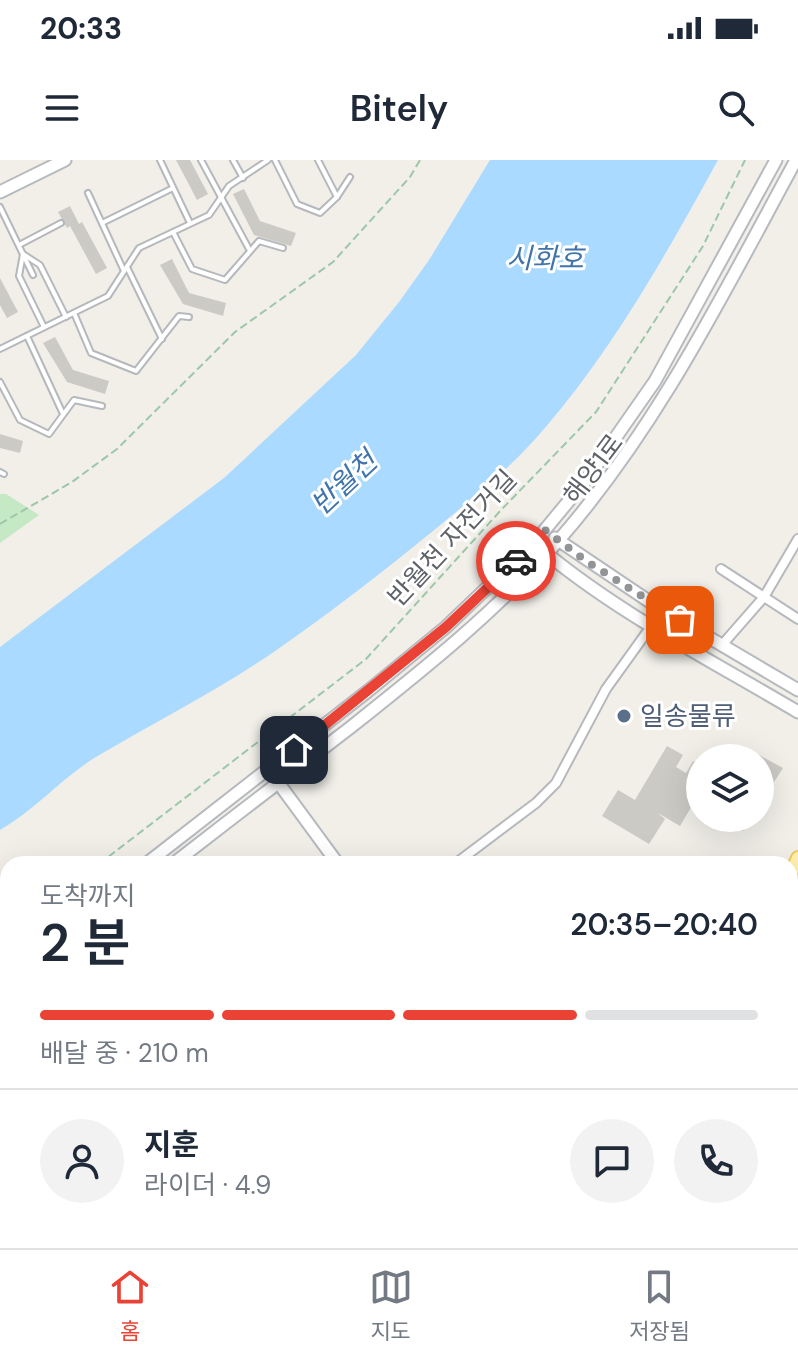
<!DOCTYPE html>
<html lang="ko">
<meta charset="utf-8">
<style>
body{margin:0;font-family:"DM Sans","Noto Sans KR",sans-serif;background:#f2f2f3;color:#1f2937;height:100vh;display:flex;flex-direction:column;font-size:30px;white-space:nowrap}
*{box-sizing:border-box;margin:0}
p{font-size:26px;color:#747a83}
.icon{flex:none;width:44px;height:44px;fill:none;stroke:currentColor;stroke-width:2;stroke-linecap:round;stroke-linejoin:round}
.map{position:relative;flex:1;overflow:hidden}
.side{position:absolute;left:0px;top:696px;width:798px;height:392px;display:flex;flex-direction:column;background:#fff;border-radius:24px 24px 0 0;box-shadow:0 8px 32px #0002}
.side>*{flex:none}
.tools{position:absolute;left:686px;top:584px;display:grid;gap:16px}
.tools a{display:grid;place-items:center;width:88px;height:88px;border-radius:50%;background:#fff;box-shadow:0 8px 32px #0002;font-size:40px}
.pin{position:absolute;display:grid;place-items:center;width:68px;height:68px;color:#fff;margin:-34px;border-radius:16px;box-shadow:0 4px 12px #0006}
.courier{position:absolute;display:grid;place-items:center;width:80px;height:80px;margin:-40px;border:6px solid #ea4335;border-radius:50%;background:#fff;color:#222;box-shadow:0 2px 10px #0007}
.head em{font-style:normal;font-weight:600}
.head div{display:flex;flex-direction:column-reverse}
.head{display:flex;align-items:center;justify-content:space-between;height:136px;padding:0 40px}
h1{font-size:52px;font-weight:600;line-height:60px}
.bar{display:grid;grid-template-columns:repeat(4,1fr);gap:12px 8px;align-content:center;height:96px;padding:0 40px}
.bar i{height:10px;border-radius:6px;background:#e0e1e3}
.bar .selected{background:#ea4335}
.bar p{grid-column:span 4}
.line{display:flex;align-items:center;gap:20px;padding:0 40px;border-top:2px solid #e0e1e3}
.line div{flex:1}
.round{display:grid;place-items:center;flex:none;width:84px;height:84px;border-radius:42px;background:#f2f2f3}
.status{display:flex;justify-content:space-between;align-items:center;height:56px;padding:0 40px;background:#fff;direction:ltr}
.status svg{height:22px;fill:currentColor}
header{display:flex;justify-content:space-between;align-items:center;height:104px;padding:0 40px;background:#fff;font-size:36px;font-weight:600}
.tab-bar{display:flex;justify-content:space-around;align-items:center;height:112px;border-top:2px solid #e0e1e3;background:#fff;font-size:22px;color:#747a83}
.tab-bar a{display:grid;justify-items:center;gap:4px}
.tab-bar .selected{color:#ea4335}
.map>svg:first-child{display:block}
.green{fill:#c5e8c5}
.water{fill:#aadaff}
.building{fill:#cccac5}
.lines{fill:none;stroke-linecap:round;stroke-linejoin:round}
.lane-casing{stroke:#b5b8bc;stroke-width:8}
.street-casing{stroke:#b5b8bc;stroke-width:12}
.secondary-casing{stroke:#b6babf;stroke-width:15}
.primary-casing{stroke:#f2c960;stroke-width:16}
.path{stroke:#9cc7a9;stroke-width:2;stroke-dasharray:8 4;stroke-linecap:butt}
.lane{stroke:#fff;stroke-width:4}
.street{stroke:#fff;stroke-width:8}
.secondary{stroke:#fff;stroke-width:11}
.primary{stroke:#fff2af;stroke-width:12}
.done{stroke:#929495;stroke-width:8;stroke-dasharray:0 14.4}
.route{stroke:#ea4335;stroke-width:10}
.service-dot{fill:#5c6f8a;stroke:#fff;stroke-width:3}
.labels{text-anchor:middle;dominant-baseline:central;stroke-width:6;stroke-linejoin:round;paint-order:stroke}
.street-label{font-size:26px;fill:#5f6368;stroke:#fff}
.service-label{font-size:26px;fill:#4e5e75;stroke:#fff;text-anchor:start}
.water-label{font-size:28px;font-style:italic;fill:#4174aa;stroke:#fff}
</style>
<div class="status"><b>20:33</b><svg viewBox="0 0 49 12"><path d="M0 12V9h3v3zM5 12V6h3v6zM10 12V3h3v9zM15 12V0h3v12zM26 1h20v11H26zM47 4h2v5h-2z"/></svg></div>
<header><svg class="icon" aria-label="menu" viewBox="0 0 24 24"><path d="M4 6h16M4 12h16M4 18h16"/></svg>Bitely<svg class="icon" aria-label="search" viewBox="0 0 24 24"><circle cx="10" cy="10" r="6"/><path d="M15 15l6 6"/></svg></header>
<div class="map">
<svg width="798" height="1088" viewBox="0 0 798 1088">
<rect width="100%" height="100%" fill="#f1efe8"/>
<!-- green -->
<path class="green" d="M 0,334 L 6,334 L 39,355 L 0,383 Z"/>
<!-- water -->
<path class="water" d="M 490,0 L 718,0 C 667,93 613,189 544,269 C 512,307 471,340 433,371 C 383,412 331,452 278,489 C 222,528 161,559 101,594 C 64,615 37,649 0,670 L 0,487 L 224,318 L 356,195 L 399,142 L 429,100 Z"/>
<!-- building -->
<g class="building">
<path d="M 176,0 L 190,0 L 208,34 L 197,40 Z"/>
<path d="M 244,29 L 260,61 L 296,73 L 291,86 L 254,75 L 233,34 Z"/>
<path d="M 70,46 L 79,64 L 82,62 L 107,108 L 96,114 L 70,66 L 67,68 L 58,52 Z"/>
<path d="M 172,99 L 189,133 L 226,143 L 223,156 L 183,144 L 160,105 Z"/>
<path d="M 0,118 L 18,152 L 7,158 L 0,145 Z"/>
<path d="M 55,177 L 73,210 L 109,221 L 105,234 L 67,222 L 43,183 Z"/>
<path d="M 0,274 L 23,281 L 20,293 L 0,288 Z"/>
<path d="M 667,586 L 683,595 L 676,607 L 686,613 L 693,601 L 700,605 L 700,632 L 680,666 L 658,653 L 665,659 L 649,684 L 602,656 L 618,630 L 635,640 Z"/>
<path d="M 743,586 L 783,608 L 760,644 L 760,598 L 735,598 Z"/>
<path d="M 720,658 L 751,658 L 743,671 Z"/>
<path d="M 6,910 L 8,911 L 8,941 L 1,963 L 0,922 Z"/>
<path d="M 0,970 L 7,972 L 4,980 L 8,981 L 8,998 L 0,993 Z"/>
<path d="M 104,1080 L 145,1080 L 144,1083 L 163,1087 L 120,1088 L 103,1084 Z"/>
<path d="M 299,1080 L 353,1080 L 375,1087 L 297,1088 Z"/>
<path d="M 431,1080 L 430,1083 L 449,1088 L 408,1088 L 386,1081 Z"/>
</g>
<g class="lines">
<defs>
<g id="lane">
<path d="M 160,0 L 190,63"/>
<path d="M 201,0 L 249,89"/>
<path d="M 233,0 L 243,18"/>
<path d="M 275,0 L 297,44 L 320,53 L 337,37 L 350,17"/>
<path d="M 318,0 L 337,37"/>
<path d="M 88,33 L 124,111"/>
<path d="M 0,47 L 33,115"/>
<path d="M 102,63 L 173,28"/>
<path d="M 173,72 L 192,109 L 225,120 L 259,81 L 283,88"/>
<path d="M 19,85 L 61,63"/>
<path d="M 127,107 L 162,179"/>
<path d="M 74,153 L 91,193 L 136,211 L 179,156 L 189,157"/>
<path d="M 44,167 L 19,116 L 23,94 L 40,105 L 66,157"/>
<path d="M 27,176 L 63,254"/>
<path d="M 0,189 L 108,136 L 139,88 L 209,55 L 229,26 L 268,0"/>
<path d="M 0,222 L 20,260 L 49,274 L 74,240 L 102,246"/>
<path d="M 0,312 L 4,314"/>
</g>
<g id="street">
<path d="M 721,409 L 798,459"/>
<path d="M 722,485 L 764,437 L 798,379"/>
<path d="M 455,704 L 536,643 L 556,623 L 606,529 L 652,465"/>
<path d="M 0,1045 L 8,1051"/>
<path d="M 42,1080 L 52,1088"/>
</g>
<g id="secondary">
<path d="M 0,32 L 65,0"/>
<path d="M 555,378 L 659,448 L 798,530"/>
<path d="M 534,383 C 613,451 709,499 798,552"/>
<path d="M 269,610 L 338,704"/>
<path d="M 146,704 L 368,531 L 446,467 L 534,383 L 586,320 L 655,221 L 776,0"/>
<path d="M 173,704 C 232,658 291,613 351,567 C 424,509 497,451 558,381 C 658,267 724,132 796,0"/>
<path d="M 0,816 L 8,810"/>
<path d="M 0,837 L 8,831"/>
</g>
<g id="primary">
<path d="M 790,716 L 798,698"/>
<path d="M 790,794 L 798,757"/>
<path d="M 700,1088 L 701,1080"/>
<path d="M 723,1088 L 725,1080"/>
</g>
</defs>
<!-- lane casing -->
<use href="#lane" class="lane-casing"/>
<!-- street casing -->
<use href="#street" class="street-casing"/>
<!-- secondary casing -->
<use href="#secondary" class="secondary-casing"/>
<!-- primary casing -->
<use href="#primary" class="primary-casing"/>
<!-- path -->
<g class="path">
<path d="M 0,364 L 72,322 L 117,289 L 235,172 L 333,102 L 410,17 L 420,0"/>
<path d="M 99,704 L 366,499 L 502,349 L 596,252 L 703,86 L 745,0"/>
<path d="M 0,780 L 8,774"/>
</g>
<!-- lane -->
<use href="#lane" class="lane"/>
<!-- street -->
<use href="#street" class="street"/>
<!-- secondary -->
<use href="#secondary" class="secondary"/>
<!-- primary -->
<use href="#primary" class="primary"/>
</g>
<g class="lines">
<!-- done -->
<path class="done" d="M 516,401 L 545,370 L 586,401 L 680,460"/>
<!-- route -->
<path class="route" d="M 294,590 L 446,467 L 516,401"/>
</g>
<!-- markers -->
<circle class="service-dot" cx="624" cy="556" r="8"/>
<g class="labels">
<!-- street labels -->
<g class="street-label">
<text transform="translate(593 309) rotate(-53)">해양1로</text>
<text transform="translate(452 378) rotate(-47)">반월천 자전거길</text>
</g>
<!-- service labels -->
<g class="service-label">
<text x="640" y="556">일송물류</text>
</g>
<!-- water labels -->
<g class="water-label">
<text x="545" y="98">시화호</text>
<text transform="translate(344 323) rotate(-43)">반월천</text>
</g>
</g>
</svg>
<div class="tools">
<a><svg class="icon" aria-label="layers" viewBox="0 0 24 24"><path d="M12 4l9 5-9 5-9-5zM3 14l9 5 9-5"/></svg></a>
</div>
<div class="pin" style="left:680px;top:460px;background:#ea580c"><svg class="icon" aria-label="bag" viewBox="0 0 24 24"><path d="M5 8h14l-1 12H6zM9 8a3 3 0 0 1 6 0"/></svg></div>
<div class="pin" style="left:294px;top:590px;background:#1f2937"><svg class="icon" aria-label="home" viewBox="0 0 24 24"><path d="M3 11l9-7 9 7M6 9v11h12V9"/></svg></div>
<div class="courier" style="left:516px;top:401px"><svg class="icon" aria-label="car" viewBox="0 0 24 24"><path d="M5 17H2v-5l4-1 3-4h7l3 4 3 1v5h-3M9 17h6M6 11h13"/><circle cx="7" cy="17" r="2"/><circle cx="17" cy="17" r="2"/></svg></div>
<section class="side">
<div class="head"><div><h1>2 분</h1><p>도착까지</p></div><em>20:35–20:40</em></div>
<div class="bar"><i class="selected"></i><i class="selected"></i><i class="selected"></i><i></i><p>배달 중 · 210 m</p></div>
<div class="line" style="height:144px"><a class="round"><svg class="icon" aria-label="person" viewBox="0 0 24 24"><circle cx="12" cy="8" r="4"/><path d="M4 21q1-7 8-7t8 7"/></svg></a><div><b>지훈</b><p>라이더 · 4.9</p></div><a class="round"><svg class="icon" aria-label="chat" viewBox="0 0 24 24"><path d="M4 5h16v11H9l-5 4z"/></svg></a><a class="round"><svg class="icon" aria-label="phone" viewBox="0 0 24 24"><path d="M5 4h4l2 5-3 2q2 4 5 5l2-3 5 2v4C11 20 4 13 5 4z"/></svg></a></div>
</section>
</div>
<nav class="tab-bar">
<a class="selected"><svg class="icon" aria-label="home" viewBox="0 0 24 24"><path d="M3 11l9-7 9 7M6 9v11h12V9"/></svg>홈</a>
<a><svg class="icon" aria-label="map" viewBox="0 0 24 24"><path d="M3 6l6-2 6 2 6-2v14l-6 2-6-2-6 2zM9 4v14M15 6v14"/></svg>지도</a>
<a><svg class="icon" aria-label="saved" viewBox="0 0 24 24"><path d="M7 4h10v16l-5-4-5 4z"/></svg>저장됨</a>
</nav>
